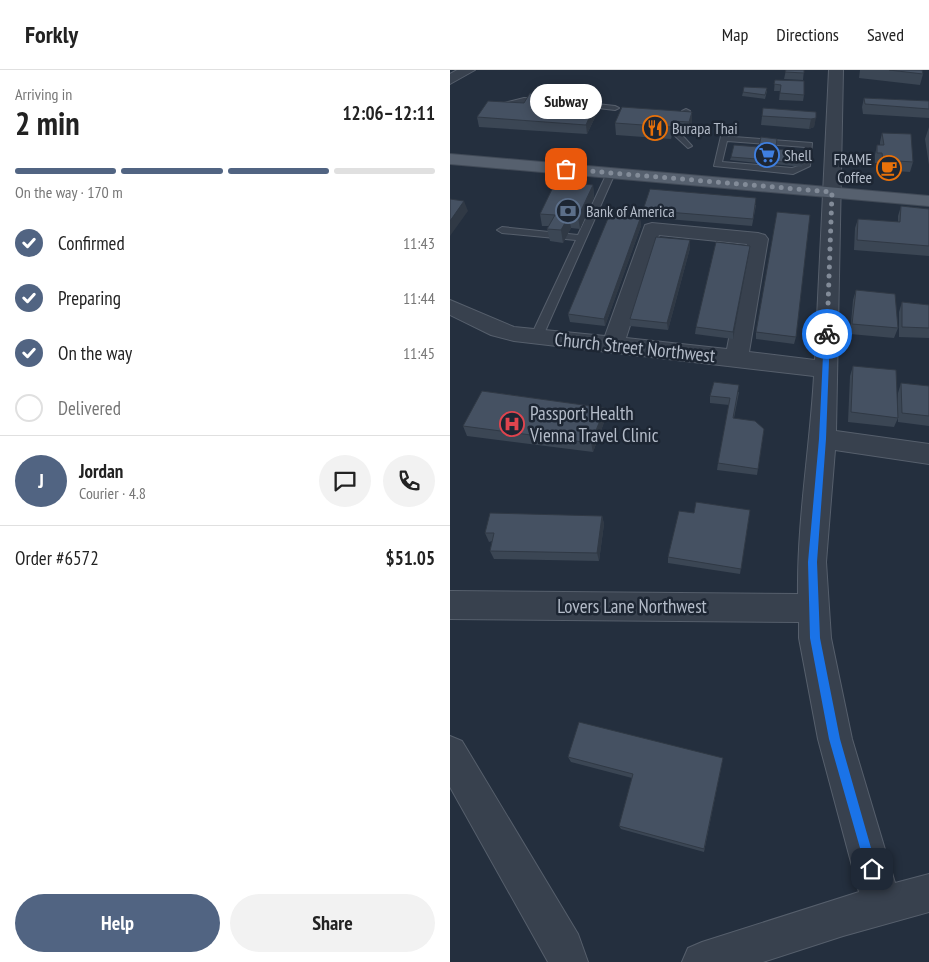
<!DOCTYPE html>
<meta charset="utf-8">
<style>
body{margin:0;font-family:"PT Sans Narrow",sans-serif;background:#f2f2f2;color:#222;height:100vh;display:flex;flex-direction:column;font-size:19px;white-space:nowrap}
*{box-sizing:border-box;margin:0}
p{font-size:16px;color:#767676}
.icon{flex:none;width:28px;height:28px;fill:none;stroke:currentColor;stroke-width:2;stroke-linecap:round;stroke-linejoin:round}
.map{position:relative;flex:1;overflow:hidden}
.sheet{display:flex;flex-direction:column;background:#fff;width:450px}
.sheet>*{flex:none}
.pin{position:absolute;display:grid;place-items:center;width:42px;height:42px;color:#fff;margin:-21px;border-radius:10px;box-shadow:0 2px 8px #0006}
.courier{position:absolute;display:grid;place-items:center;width:50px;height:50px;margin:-25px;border:4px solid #1a73e8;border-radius:50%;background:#fff;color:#222;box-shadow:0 1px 6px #0007}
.bubble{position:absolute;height:35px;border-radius:18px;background:#fff;box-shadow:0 2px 12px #0003;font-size:16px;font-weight:700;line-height:35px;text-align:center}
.overview em{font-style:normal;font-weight:700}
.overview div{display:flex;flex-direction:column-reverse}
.overview{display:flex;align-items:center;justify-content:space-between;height:85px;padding:0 15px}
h1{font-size:32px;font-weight:700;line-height:38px}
.bar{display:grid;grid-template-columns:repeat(4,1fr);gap:8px 5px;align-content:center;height:60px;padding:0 15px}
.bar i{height:6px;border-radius:4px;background:#e0e0e0}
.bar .current{background:#516482}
.bar p{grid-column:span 4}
.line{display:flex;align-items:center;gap:12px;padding:0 15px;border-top:1px solid #e0e0e0}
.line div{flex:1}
.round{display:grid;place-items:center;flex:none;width:52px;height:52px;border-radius:26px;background:#f2f2f2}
ol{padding:0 15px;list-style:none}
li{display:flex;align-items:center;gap:15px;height:55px}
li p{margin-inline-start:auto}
li .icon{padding:5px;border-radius:50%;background:#516482;color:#fff;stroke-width:4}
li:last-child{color:#767676}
li i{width:28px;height:28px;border:2px solid #e0e0e0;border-radius:50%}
.button{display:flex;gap:10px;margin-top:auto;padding:10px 15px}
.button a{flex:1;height:58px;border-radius:30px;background:#516482;color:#fff;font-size:20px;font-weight:700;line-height:58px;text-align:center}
.button a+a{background:#f2f2f2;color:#222}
header{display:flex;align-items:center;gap:30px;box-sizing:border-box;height:70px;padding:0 25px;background:#fff;border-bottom:1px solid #e0e0e0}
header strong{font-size:24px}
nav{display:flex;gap:28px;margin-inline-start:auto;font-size:18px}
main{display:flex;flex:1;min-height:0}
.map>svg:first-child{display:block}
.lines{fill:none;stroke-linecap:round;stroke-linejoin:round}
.service-casing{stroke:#565f6c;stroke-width:2}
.minor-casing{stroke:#565f6c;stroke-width:2}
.tertiary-casing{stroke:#565f6c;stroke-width:2}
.primary-casing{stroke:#414a57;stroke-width:2}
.service{fill:#38414e;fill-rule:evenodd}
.minor{fill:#38414e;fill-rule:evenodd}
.tertiary{fill:#38414e;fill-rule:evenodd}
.primary{fill:#56606e;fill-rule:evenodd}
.wall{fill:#3b4654}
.shaded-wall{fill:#303945}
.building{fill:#455162;stroke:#303945}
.route{fill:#1a73e8}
.done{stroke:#828b98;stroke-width:5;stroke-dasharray:0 9}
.labels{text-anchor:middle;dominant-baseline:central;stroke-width:5;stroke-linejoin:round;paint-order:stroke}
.far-poi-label{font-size:16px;fill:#b4bcc9;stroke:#1d2633;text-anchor:start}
.street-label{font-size:19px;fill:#b4bcc9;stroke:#1d2633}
.poi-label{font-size:19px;fill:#b4bcc9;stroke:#1d2633;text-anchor:start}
</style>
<header>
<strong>Forkly</strong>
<nav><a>Map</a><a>Directions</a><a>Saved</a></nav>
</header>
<main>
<section class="sheet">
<div class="overview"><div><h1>2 min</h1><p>Arriving in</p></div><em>12:06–12:11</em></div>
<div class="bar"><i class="current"></i><i class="current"></i><i class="current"></i><i></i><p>On the way · 170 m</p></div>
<ol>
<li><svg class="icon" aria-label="check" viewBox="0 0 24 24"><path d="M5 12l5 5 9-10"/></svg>Confirmed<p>11:43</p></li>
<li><svg class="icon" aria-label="check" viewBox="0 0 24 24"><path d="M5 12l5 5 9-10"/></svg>Preparing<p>11:44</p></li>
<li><svg class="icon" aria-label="check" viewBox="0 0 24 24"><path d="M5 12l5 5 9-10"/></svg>On the way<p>11:45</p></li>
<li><i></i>Delivered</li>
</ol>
<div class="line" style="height:90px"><b class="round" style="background:#516482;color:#fff">J</b><div><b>Jordan</b><p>Courier · 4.8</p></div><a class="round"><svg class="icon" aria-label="chat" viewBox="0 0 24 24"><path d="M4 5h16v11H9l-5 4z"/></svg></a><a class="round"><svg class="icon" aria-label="phone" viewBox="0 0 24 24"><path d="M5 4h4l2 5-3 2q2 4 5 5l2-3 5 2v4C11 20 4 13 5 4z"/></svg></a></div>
<div class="line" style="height:65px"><div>Order #6572</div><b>$51.05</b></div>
<div class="button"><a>Help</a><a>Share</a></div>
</section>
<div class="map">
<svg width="479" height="892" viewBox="0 0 479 892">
<rect width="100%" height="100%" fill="#242f3e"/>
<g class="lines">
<defs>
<g id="service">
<path d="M 74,28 L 94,29 L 98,31 C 91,36 82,31 74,33 C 64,35 55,41 46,35 Z"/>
<path d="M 128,32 L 165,36 L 169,38 L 165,40 L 131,36 L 128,36 Z"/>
<path d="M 236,39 L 240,41 L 232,65 L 242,76 L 238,78 L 224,65 L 232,41 Z"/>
<path d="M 271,66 L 362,73 L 360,96 L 343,104 L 264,96 ZM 277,71 L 355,77 L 352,95 L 342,98 L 272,92 Z"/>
<path d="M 161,100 L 165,103 L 93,266 L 91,269 L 83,269 L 81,266 L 126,170 L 52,163 L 47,160 L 52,157 L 128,165 L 157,103 Z"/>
</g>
<g id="minor">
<path d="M 379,0 L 393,0 L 386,361 L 479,374 L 479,394 L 385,380 L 376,492 L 381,568 L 402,669 L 445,813 L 479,804 L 479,842 L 393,866 L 313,892 L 232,892 L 238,878 L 252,872 L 409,822 L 368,669 L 349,568 L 349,552 L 0,549 L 0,521 L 348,524 C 347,451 360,378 364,306 L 64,271 L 41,265 L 0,245 L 0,230 L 64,257 L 155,266 L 195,155 L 202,153 L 308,163 L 315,165 L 318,169 L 299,282 L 365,290 ZM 209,165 L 297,174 L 277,279 L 176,268 Z"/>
<path d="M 0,666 L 12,671 L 128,864 L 138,892 L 98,892 L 0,717 Z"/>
</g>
<path id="tertiary" d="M 7,0 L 25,0 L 0,14 L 0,4 Z"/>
<path id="primary" d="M 0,84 L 479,126 L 479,136 L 0,94 Z"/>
</defs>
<!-- service casing -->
<use href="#service" class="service-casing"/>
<!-- minor casing -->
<use href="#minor" class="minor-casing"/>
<!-- tertiary casing -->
<use href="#tertiary" class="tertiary-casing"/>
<!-- primary casing -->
<use href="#primary" class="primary-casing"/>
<!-- service -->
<use href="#service" class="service"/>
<!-- minor -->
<use href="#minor" class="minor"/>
<!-- tertiary -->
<use href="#tertiary" class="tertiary"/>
<!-- primary -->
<use href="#primary" class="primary"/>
</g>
<!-- wall -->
<g class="wall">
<path d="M 336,0 L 354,0 L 353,10 L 334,9 Z"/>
<path d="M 410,0 L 472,0 L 473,4 L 470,15 L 409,8 Z"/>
<path d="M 325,10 L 354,25 L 353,31 L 329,30 L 330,21 L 324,21 Z"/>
<path d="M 317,21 L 315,29 L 292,26 L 293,22 Z"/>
<path d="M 148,27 L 150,37 L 137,64 L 29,57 L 27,47 L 74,33 Z"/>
<path d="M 414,28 L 479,31 L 479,48 L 413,44 L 412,37 Z"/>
<path d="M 242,42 L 242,54 L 239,64 L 223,62 L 221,69 L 166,65 L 165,53 Z"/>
<path d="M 366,42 L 364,57 L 359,59 L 311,55 L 312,46 Z"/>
<path d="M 479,57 L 479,95 L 475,69 Z"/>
<path d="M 432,63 L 463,92 L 460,102 L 431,100 L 430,93 L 425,93 L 425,85 L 427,75 L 430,75 L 430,72 Z"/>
<path d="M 326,79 L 354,82 L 352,97 L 324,94 L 324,93 L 307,92 L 307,93 L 280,90 L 281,87 Z"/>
<path d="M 143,115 L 144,127 L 130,159 L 121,158 L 113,173 L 100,171 L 97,159 L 99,156 L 92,156 L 90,144 Z"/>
<path d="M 306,135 L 302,156 L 193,147 L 193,140 Z"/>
<path d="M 451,136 L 479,139 L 479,186 L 404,180 L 405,158 L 408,149 L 448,152 L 448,146 Z"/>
<path d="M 190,149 L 191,156 L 155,256 L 120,252 L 118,244 Z"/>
<path d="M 240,170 L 240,178 L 218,260 L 180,256 L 180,249 Z"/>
<path d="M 299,183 L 283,269 L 245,264 L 246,257 Z"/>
<path d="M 406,220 L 448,258 L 444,268 L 400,264 L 403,230 Z"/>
<path d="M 452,232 L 479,235 L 479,268 L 449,267 L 449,242 Z"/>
<path d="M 306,262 L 346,267 L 344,274 L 306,269 Z"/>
<path d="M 403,296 L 448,348 L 444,357 L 398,352 L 400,306 Z"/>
<path d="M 451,313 L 479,316 L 479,356 L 448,352 L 448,323 Z"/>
<path d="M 289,322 L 284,348 L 314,359 L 307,405 L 267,400 L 268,393 L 279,335 L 260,333 L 260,326 Z"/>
<path d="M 155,338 L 156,347 L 143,382 L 17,366 L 13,356 Z"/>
<path d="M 300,440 L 290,504 L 218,493 L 218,487 L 244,443 Z"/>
<path d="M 152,446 L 154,454 L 149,491 L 44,489 L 40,481 L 42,471 L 39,472 L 35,463 Z"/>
<path d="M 118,687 L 273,688 L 254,782 L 171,759 L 169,756 L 182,708 L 121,692 Z"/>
</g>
<!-- shaded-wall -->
<g class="shaded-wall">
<path d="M 148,27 L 150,37 L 137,64 L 136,55 Z"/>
<path d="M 242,42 L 242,54 L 239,64 L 239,52 Z"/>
<path d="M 366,48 L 364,57 L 359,59 L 361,49 Z"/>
<path d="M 223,51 L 223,62 L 221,69 L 221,57 Z"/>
<path d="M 143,115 L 144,127 L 130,159 L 128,147 Z"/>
<path d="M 14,131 L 18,141 L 0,166 L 0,151 Z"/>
<path d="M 119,146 L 121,158 L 113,173 L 111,160 Z"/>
<path d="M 190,149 L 191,156 L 155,256 L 154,249 Z"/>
<path d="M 240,170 L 240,178 L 218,260 L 217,253 Z"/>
<path d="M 300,176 L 299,183 L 283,269 L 283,262 Z"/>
<path d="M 155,338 L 156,347 L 143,382 L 141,373 Z"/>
<path d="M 152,446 L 154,454 L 149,491 L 147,483 Z"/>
</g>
<!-- building -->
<g class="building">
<path d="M 336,0 L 354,0 L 354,3 L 335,2 Z"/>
<path d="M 439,0 L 472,0 L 473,4 Z"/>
<path d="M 325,10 L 354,11 L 354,25 L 330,23 L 331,15 L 324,14 Z"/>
<path d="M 294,17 L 317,18 L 315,25 L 293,22 Z"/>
<path d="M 80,23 L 148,27 L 136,55 L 27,47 L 38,31 L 74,33 Z"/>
<path d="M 414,28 L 479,31 L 479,39 L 415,34 Z"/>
<path d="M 172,37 L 242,42 L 239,52 L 223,51 L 221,57 L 165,53 Z"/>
<path d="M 313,38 L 366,42 L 366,48 L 361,49 L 312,46 Z"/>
<path d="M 432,63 L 461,64 L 463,92 L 433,90 L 432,83 L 427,83 L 427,75 L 434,75 Z"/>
<path d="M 311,67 L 327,69 L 325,84 L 308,82 Z"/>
<path d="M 284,75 L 309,77 L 307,89 L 281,87 Z"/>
<path d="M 326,79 L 354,82 L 352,94 L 324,91 Z"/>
<path d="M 106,111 L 143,115 L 128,147 L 119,146 L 111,160 L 97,159 L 105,145 L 90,144 Z"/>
<path d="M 200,119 L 306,128 L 303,149 L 193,140 Z"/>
<path d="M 0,129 L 14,131 L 0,151 Z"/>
<path d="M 451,136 L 479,139 L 479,176 L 407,170 L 408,149 L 450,152 Z"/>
<path d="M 327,142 L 360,145 L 346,267 L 306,262 Z"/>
<path d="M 159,146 L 190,149 L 154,249 L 118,244 Z"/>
<path d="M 206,167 L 240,170 L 217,253 L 180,249 Z"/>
<path d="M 266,172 L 300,176 L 283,262 L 246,257 Z"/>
<path d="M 406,220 L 445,224 L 448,258 L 402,254 Z"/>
<path d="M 452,232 L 479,235 L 479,258 L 452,257 Z"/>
<path d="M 403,296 L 446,300 L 448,348 L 401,342 Z"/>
<path d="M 264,312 L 289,315 L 283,348 L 305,351 L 314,359 L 308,399 L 268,393 L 280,328 L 260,326 Z"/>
<path d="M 451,313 L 479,316 L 479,346 L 452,343 Z"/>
<path d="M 32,321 L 155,338 L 141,373 L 13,356 Z"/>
<path d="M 246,432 L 300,440 L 291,499 L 218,487 L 229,441 L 244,443 Z"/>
<path d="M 40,443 L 152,446 L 147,483 L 40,481 L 44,463 L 35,463 Z"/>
<path d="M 129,652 L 273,688 L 254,779 L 169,756 L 183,704 L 118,687 Z"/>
</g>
<!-- route -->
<path class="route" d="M 377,261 L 380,264 L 376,369 L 367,492 L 370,568 L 390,669 L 427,799 L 422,804 L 416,799 L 379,669 L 360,568 L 358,492 L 369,369 L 374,264 Z"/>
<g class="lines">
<!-- done -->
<path class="done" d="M 116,99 L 382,122 L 377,264"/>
</g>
<!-- icons -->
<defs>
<symbol id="restaurant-ring" viewBox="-11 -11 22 22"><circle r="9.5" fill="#1d2633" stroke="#e8710a" stroke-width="1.5"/><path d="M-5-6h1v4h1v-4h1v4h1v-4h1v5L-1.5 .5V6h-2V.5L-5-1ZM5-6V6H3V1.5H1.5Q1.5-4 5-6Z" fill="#e8710a"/></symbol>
<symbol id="supermarket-ring" viewBox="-11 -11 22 22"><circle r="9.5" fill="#1d2633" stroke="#3f7fe0" stroke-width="1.5"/><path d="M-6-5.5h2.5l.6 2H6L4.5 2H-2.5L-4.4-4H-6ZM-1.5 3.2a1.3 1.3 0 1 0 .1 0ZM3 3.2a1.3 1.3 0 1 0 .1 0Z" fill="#3f7fe0"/></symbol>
<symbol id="cafe-ring" viewBox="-11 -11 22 22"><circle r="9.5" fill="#1d2633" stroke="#e8710a" stroke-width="1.5"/><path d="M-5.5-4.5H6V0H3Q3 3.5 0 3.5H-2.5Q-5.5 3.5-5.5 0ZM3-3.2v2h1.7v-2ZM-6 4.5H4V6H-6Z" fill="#e8710a"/></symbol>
<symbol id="bank-ring" viewBox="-11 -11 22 22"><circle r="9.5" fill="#1d2633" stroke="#5c6f8a" stroke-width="1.5"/><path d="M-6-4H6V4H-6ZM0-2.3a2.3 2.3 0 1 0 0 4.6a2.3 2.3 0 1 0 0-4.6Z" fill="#5c6f8a"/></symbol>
<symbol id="hospital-ring" viewBox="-11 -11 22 22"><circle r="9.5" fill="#1d2633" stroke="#e0444e" stroke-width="1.5"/><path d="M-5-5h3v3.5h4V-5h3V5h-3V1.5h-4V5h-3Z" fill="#e0444e"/></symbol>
</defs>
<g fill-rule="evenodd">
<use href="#restaurant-ring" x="191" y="44" width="28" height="28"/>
<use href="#supermarket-ring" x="303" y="71" width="28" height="28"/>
<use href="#cafe-ring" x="425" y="84" width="28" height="28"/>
<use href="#bank-ring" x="104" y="127" width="28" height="28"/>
<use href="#hospital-ring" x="48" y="340" width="28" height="28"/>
</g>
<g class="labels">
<!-- far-poi labels -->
<g class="far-poi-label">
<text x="222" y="58">Burapa Thai</text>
<text x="334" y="85">Shell</text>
<text x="422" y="89" text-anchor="end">FRAME<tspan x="422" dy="18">Coffee</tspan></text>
<text x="136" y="141">Bank of America</text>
</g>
<!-- street labels -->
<g class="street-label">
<text transform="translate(185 277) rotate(6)">Church Street Northwest</text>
<text x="182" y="536">Lovers Lane Northwest</text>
</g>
<!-- poi labels -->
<g class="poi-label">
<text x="80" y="343">Passport Health<tspan x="80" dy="22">Vienna Travel Clinic</tspan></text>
</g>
</g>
</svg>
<div class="pin" style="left:116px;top:99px;background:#ea580c"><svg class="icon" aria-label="bag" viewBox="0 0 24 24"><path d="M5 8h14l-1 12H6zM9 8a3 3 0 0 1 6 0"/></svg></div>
<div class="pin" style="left:422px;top:799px;background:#1f2937"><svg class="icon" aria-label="home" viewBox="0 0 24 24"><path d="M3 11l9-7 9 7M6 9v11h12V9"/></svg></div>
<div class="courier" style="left:377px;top:264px"><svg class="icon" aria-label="bike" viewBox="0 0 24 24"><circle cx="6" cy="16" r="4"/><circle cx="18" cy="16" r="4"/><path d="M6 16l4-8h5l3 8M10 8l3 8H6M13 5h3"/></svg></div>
<div class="bubble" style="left:80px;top:14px;width:72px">Subway</div>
</div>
</main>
